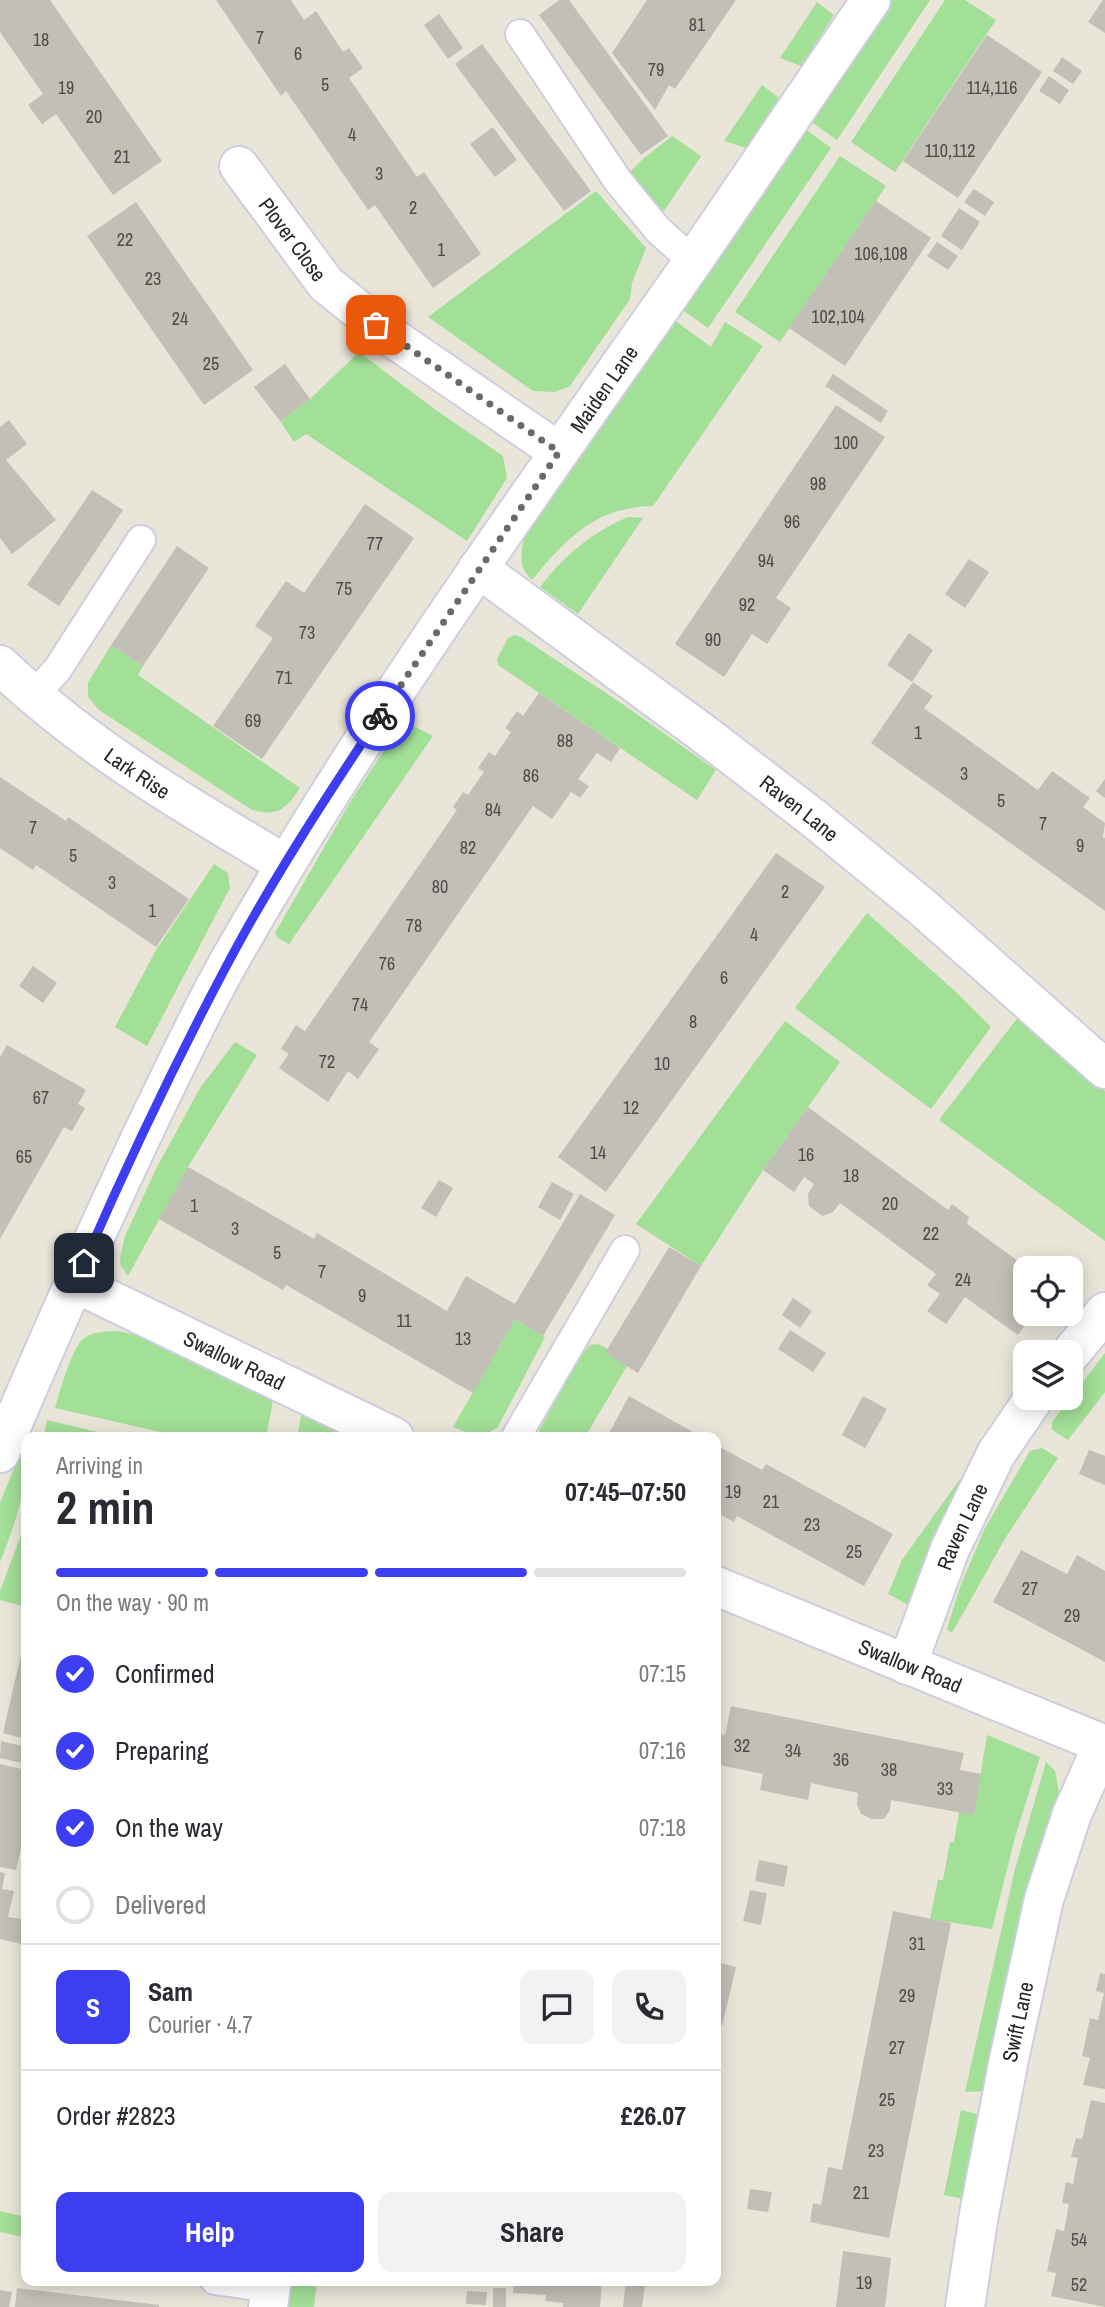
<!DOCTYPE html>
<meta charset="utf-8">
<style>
body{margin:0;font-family:"Archivo Narrow",sans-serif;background:#f2f2f3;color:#2b2b33;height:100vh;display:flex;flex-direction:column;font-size:26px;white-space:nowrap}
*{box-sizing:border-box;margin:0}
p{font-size:23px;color:#7c7c81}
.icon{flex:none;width:38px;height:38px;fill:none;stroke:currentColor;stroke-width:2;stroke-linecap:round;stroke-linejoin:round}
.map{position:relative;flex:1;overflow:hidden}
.drawer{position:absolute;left:21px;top:1432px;width:700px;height:854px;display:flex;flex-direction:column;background:#fff;border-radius:14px;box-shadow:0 4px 18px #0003}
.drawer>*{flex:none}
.controls{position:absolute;left:1013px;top:1256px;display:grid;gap:14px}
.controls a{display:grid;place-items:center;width:70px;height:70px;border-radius:14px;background:#fff;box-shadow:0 4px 18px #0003;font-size:35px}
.pin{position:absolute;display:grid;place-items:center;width:60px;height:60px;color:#fff;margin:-30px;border-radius:14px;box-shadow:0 4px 10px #0006}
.courier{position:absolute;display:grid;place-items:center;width:70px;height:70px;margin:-35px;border:5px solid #3d3ef2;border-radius:50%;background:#fff;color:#222;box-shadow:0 2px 9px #0007}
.overview em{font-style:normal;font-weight:700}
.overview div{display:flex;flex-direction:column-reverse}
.overview{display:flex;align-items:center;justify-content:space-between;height:119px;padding:0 35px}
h1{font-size:46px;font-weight:700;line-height:52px}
.bar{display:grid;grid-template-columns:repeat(4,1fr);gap:10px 7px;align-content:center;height:84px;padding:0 35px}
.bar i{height:9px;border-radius:5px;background:#e1e1e2}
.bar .on{background:#3d3ef2}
.bar p{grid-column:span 4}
.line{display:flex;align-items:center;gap:18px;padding:0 35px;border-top:2px solid #e1e1e2}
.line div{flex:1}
.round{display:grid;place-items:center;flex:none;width:74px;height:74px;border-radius:14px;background:#f2f2f3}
ol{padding:0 35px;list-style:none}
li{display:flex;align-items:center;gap:21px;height:77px}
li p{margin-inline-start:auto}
li .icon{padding:7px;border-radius:50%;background:#3d3ef2;color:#fff;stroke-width:4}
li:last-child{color:#7c7c81}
li i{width:38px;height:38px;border:4px solid #e1e1e2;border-radius:50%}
.primary-button{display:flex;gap:14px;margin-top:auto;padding:14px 35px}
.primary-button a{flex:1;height:80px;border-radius:14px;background:#3d3ef2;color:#fff;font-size:28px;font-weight:700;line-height:80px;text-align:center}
.primary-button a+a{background:#f2f2f3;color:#2b2b33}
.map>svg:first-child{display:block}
.green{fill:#a2df97}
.building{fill:#c1bfb6}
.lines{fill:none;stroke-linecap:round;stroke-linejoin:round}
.lane-casing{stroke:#cecee0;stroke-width:32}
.street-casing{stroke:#cecee0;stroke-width:42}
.lane{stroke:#fff;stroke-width:28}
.street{stroke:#fff;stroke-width:38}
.done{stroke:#6b6a65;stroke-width:7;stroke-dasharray:0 12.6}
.route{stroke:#3d3ef2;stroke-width:9}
.labels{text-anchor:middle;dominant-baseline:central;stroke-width:6;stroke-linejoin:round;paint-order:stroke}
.number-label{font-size:18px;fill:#4e4d4b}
.street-label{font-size:21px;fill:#272727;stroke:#fff}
</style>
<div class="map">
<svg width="1105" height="2307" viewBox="0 0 1105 2307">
<rect width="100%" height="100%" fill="#e9e5d9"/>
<!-- green -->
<g class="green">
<path d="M 892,0 L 930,0 L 837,140 L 810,121 Z"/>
<path d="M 945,0 L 965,0 L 996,20 L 895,172 L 851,142 Z"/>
<path d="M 817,2 L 834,15 L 801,66 L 780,58 Z"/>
<path d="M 762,85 L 779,98 L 746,148 L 724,141 Z"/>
<path d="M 805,129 L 831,148 L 708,328 L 680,308 Z"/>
<path d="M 672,136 L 701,156 L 664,211 L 649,197 L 629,173 L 644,158 Z"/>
<path d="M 840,156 L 886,186 L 780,342 L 735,312 Z"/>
<path d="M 596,191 L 646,248 L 632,283 L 630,299 L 570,386 L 555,392 L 533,391 L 428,317 Z"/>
<path d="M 674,320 L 711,347 L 725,322 L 763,346 L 653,506 C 595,507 567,538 532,580 C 518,567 521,554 524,537 Z"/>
<path d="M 359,352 L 433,408 L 503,456 L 507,478 L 467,541 L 306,434 L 294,442 L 280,421 L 310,399 Z"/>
<path d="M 628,517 L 643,518 L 578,614 L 540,587 C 564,556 592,532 628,517 Z"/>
<path d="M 515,635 L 521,637 L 621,703 L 716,770 L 697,800 L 498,665 L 497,659 L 508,638 Z"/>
<path d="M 111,645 L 143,666 L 138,675 L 300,788 C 286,809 278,817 252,810 L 99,710 L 88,697 L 88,683 Z"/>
<path d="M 403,721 L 433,736 L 289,944 L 278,938 L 275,933 L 349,804 Z"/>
<path d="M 214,864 L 228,873 L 230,888 L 147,1046 L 115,1027 L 156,950 Z"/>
<path d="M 867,913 L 956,992 L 991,1027 L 931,1109 L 795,1008 Z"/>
<path d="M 1022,1012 L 1105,1091 L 1105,1241 L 939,1120 Z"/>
<path d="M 785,1021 L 840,1062 L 763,1170 L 701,1266 L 636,1224 Z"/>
<path d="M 235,1042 L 257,1055 L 188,1167 L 128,1276 L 121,1266 L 120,1258 L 125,1236 L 156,1169 L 200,1088 Z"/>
<path d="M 515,1319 L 545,1337 L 498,1427 C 482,1439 470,1434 453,1427 Z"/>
<path d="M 116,1331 L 137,1335 L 274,1396 L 266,1437 L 182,1437 L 55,1408 C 60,1391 71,1350 83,1339 C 93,1331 105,1332 116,1331 Z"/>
<path d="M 598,1344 L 608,1349 L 627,1366 L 585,1437 L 548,1437 L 539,1431 L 580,1356 L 590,1345 Z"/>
<path d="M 1105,1353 L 1105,1392 L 1068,1440 L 1052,1430 L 1052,1422 Z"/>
<path d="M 302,1411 L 356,1437 L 297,1437 Z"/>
<path d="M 47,1420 L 119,1437 L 44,1437 Z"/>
<path d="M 1042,1448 L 1058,1458 L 1006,1537 L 952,1633 L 947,1629 L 960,1587 L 985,1528 L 1030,1451 Z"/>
<path d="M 22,1449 L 26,1452 C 26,1494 15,1524 0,1562 L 0,1503 Z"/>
<path d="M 960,1479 L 968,1480 L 912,1607 L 888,1594 L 902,1560 Z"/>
<path d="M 26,1522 L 26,1607 L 0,1600 L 0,1591 Z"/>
<path d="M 987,1735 L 1040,1757 L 1016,1834 L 992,1929 L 930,1919 L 938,1880 L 943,1880 L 950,1842 L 954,1842 L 959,1812 L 974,1814 Z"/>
<path d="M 1046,1762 L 1055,1771 L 1060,1798 L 986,2091 L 965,2092 L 1015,1869 Z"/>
<path d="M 961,2110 L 977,2114 L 982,2118 L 969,2200 L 944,2195 Z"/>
<path d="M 0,2211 L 26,2217 L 24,2237 L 0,2232 Z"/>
<path d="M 292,2280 L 317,2280 L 314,2307 L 288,2307 Z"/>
</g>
<!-- building -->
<g class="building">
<path d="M 0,0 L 50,0 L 162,161 L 113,195 L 56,114 L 42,124 L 28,105 L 43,94 L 0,32 Z"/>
<path d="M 216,0 L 291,0 L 304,20 L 316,11 L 343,52 L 349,48 L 363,68 L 349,78 L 417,177 L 424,172 L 481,254 L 433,288 L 375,205 L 368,210 L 286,91 L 281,96 Z"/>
<path d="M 559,0 L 569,0 L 668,136 L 641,155 L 539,15 Z"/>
<path d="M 647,0 L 736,0 L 675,89 L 669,85 L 655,110 L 612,53 Z"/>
<path d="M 1103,0 L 1105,0 L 1105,33 L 1088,22 Z"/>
<path d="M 439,14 L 463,48 L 448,59 L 424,25 Z"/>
<path d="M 987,35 L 1042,72 L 958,198 L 903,161 Z"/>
<path d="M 482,44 L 591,191 L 564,211 L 455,64 Z"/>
<path d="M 1062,57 L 1082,71 L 1073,84 L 1053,71 Z"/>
<path d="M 1049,76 L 1069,90 L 1060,104 L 1039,91 Z"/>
<path d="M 493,127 L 517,160 L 495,177 L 470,144 Z"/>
<path d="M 974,189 L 994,202 L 985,216 L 964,202 Z"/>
<path d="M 876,201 L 931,238 L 845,366 L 789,328 Z"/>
<path d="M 136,202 L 253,370 L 204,405 L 87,236 Z"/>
<path d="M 959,208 L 980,222 L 962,250 L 941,236 Z"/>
<path d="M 937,242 L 958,256 L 948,270 L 927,256 Z"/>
<path d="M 285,364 L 310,399 L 280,421 L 254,387 Z"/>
<path d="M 833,374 L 888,411 L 881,423 L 825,386 Z"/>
<path d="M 836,405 L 885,437 L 776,598 L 791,608 L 767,644 L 752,634 L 724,677 L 675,644 Z"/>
<path d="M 9,420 L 27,444 L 6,460 L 56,520 L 12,554 L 0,538 L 0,427 Z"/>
<path d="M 92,490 L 123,510 L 59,606 L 27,585 Z"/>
<path d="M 365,504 L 414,538 L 262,759 L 213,726 L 273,638 L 255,626 L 286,581 L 304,593 Z"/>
<path d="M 177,546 L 209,568 L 143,666 L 111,645 Z"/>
<path d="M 969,559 L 989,572 L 965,608 L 945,594 Z"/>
<path d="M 909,633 L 933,650 L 912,682 L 887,665 Z"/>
<path d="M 913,682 L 933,696 L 924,708 L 1038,790 L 1052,771 L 1090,798 L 1083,807 L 1105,823 L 1103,837 L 1105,838 L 1105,911 L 871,743 Z"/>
<path d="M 539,693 L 620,748 L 611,762 L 597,753 L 578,779 L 589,786 L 580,798 L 571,792 L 552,819 L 533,806 L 369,1042 L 379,1049 L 358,1079 L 348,1071 L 328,1102 L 279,1068 L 289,1054 L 281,1049 L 296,1025 L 305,1031 L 457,810 L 453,807 L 463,792 L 468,795 L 484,772 L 478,768 L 489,752 L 495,756 L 511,732 L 505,728 L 517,711 L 523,716 Z"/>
<path d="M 0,777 L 66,821 L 68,817 L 189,899 L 156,947 L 36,865 L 33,870 L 0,848 Z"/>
<path d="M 1105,779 L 1105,798 L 1096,791 Z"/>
<path d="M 776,853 L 825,887 L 606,1192 L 558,1157 Z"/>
<path d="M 33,966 L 57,983 L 43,1003 L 19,986 Z"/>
<path d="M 7,1045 L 86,1090 L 78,1104 L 85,1108 L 72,1131 L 64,1127 L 0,1239 L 0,1057 Z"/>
<path d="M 808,1107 L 948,1210 L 952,1204 L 969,1217 L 967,1223 L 970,1226 L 1029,1269 L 1026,1269 L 1026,1314 L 1033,1314 L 1018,1335 L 965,1297 L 946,1324 L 927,1311 L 940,1294 L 927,1285 L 936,1274 L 840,1203 L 833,1212 L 822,1216 L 809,1206 L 808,1194 L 814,1184 L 804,1177 L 794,1192 L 763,1170 Z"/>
<path d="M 188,1167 L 314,1239 L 317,1233 L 447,1311 L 466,1276 L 515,1304 L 580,1194 L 615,1215 L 543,1336 L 515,1319 L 473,1393 L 286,1285 L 283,1290 L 159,1219 Z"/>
<path d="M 439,1180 L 453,1188 L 436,1217 L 421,1208 Z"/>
<path d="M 552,1182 L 574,1194 L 560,1220 L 538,1207 Z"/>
<path d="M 669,1247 L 701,1266 L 638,1373 L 605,1353 Z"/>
<path d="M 793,1298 L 812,1311 L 800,1328 L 782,1315 Z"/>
<path d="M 790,1330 L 826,1353 L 813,1372 L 778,1349 Z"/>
<path d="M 629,1396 L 675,1422 L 702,1437 L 607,1437 Z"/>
<path d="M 863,1396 L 887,1409 L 865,1448 L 842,1435 Z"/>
<path d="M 716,1445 L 762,1470 L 766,1464 L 893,1534 L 864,1586 L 737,1516 L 734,1522 L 716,1512 Z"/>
<path d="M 1089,1450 L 1105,1456 L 1105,1485 L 1079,1474 Z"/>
<path d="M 1021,1550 L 1067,1574 L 1077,1555 L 1105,1571 L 1105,1662 L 993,1602 Z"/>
<path d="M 25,1637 L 26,1637 L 26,1739 L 3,1733 Z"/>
<path d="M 731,1706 L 964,1753 L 960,1770 L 981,1774 L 974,1815 L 891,1800 L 890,1810 L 884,1819 L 872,1819 L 861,1814 L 857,1804 L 858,1793 L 811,1783 L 808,1800 L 760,1790 L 763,1774 L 719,1765 L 721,1756 L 716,1755 L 716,1733 L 725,1735 Z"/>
<path d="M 1,1741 L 26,1747 L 26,1764 L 0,1758 Z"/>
<path d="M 0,1764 L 26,1770 L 26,1827 L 16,1870 L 0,1867 Z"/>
<path d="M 759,1860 L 788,1866 L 784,1887 L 755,1881 Z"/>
<path d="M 0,1872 L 5,1873 L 2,1889 L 14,1891 L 8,1917 L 26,1920 L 22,1944 L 0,1939 Z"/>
<path d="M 750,1890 L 767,1893 L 761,1925 L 743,1921 Z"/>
<path d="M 893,1911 L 951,1923 L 889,2238 L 810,2222 L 813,2203 L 821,2205 L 828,2167 L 842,2170 Z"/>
<path d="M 716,1962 L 736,1967 L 722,2026 L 716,2025 Z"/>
<path d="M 1100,1973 L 1105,1974 L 1105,2089 L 1083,2085 L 1090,2058 L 1082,2056 L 1090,2018 L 1098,2020 L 1104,1993 L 1096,1991 Z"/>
<path d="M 1091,2100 L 1105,2103 L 1105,2307 L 1051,2296 L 1056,2273 L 1047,2271 L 1056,2229 L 1064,2231 L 1069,2204 L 1062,2203 L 1066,2182 L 1073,2184 L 1078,2158 L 1071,2157 L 1076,2138 L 1082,2139 Z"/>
<path d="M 750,2189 L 772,2192 L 768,2212 L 747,2209 Z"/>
<path d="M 843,2251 L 891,2258 L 885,2307 L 836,2307 Z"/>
<path d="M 508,2280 L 602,2280 L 600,2307 L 563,2307 L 563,2303 L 545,2301 L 546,2295 L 513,2293 L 514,2283 L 508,2282 Z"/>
<path d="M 626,2281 L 645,2284 L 642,2307 L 623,2307 Z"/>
<path d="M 17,2288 L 159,2305 L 159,2307 L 15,2307 Z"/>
<rect x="493" y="2288" width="13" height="19"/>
<path d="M 0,2290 L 12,2292 L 9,2307 L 0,2307 Z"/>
<path d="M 467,2291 L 487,2292 L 486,2305 L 466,2304 Z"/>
</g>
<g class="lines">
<defs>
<g id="lane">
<path d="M 520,34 L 618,181 L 658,230 L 693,261"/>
<path d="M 33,696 L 57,670 L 141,540"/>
<path d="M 516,1437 L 625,1250"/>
<path d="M 215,2280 L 271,2288"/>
</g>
<g id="street">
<path id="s1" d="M 239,166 L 326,284 L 393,338 L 559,452"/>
<path id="s2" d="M 478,568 L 704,734 L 812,817 L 922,907 L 1105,1069"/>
<path id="s3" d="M 0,665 C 85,746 185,805 285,864"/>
<path id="s4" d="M 75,1283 L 394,1437"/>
<path d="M 1071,1353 L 1105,1312"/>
<path id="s5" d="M 0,1453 C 49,1338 100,1223 154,1110 C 179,1059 203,1007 231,958 C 359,733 510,522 659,310 C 731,208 800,103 871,0"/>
<path id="s6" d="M 716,1586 L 1105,1745"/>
<path id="s7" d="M 907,1665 L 950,1549 L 996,1454 L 1034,1398"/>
<path d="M 268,2307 L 272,2280"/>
<path id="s8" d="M 965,2307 L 979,2214 L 1009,2059 L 1044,1899 L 1072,1814 L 1103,1744"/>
</g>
</defs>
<!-- lane casing -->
<use href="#lane" class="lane-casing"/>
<!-- street casing -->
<use href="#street" class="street-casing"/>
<!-- lane -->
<use href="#lane" class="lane"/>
<!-- street -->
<use href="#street" class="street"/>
</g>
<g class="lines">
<!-- done -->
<path class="done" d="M 376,325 L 559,452 L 380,716"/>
<!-- route -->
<path class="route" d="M 84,1263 C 128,1162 175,1063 227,965 C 272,880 326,797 380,716"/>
</g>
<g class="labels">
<!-- number labels -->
<g class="number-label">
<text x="697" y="24">81</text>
<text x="260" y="37">7</text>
<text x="41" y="39">18</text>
<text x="298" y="53">6</text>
<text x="656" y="69">79</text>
<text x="325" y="84">5</text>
<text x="66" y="87">19</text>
<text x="992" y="87">114,116</text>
<text x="94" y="116">20</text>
<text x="352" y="134">4</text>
<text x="950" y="150">110,112</text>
<text x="122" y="156">21</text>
<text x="379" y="173">3</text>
<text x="413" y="207">2</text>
<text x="125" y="239">22</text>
<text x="441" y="249">1</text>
<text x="881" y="253">106,108</text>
<text x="153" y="278">23</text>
<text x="838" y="316">102,104</text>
<text x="180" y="318">24</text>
<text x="211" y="363">25</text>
<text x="846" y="442">100</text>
<text x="818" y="483">98</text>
<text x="792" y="521">96</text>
<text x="375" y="543">77</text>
<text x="766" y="560">94</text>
<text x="344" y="588">75</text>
<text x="747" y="604">92</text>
<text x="307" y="632">73</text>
<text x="713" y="639">90</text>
<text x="284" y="677">71</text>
<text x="253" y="720">69</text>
<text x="918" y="732">1</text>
<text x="565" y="740">88</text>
<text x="964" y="773">3</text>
<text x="531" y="775">86</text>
<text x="1001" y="800">5</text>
<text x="493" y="809">84</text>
<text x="1043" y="823">7</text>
<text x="33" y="827">7</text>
<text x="1080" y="845">9</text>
<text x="468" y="847">82</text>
<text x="73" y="855">5</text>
<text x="112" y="882">3</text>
<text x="440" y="886">80</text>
<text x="785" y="891">2</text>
<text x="152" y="910">1</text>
<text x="414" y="925">78</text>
<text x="754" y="934">4</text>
<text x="387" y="963">76</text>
<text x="724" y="977">6</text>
<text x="360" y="1004">74</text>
<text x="693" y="1021">8</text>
<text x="327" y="1061">72</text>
<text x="662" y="1063">10</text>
<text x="41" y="1097">67</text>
<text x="631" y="1107">12</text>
<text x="598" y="1152">14</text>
<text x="806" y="1154">16</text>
<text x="24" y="1156">65</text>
<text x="851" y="1175">18</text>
<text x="890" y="1203">20</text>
<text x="194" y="1205">1</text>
<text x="235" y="1228">3</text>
<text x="931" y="1233">22</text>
<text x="277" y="1252">5</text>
<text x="322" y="1271">7</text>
<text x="963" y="1279">24</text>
<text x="362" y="1295">9</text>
<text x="404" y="1320">11</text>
<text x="463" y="1338">13</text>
<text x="733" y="1491">19</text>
<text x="771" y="1501">21</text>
<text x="812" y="1524">23</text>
<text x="854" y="1551">25</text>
<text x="1030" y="1588">27</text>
<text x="1072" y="1615">29</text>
<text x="742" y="1745">32</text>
<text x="793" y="1750">34</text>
<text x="841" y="1759">36</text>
<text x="889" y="1769">38</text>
<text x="945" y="1788">33</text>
<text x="917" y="1943">31</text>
<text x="907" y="1995">29</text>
<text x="897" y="2047">27</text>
<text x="887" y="2099">25</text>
<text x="876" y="2150">23</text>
<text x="861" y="2192">21</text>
<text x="1079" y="2239">54</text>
<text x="864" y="2282">19</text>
<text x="1079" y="2284">52</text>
</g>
<!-- street labels -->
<g class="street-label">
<text stroke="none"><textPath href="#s1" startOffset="91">Plover Close</textPath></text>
<text stroke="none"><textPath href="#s5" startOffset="1227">Maiden Lane</textPath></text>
<text stroke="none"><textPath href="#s3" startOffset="175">Lark Rise</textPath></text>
<text stroke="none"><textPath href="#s2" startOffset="401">Raven Lane</textPath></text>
<text stroke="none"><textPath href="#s4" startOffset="177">Swallow Road</textPath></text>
<text stroke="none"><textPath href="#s7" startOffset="149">Raven Lane</textPath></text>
<text stroke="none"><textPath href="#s6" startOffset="210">Swallow Road</textPath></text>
<text stroke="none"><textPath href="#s8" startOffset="290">Swift Lane</textPath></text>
</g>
</g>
</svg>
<div class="controls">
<a><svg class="icon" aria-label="locate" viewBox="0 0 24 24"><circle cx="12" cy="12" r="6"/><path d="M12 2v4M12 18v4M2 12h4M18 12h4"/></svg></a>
<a><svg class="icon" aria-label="layers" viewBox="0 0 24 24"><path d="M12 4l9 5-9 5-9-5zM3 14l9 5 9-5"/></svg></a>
</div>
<div class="pin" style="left:376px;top:325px;background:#ea580c"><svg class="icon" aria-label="bag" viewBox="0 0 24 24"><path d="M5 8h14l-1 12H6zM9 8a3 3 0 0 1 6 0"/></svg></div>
<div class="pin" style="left:84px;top:1263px;background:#1f2937"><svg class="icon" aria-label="home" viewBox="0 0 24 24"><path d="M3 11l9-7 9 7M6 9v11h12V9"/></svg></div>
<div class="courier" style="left:380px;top:716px"><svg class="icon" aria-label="bike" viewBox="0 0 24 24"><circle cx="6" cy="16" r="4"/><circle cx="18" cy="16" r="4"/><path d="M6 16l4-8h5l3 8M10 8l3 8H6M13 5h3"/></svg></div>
<section class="drawer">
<div class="overview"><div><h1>2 min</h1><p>Arriving in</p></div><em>07:45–07:50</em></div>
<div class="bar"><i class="on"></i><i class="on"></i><i class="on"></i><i></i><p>On the way · 90 m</p></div>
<ol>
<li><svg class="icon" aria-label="check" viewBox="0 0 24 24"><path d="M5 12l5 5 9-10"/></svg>Confirmed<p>07:15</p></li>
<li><svg class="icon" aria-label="check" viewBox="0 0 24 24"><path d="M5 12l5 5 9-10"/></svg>Preparing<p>07:16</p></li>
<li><svg class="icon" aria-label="check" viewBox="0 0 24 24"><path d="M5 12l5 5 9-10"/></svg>On the way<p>07:18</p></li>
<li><i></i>Delivered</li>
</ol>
<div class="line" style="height:126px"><b class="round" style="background:#3d3ef2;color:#fff">S</b><div><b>Sam</b><p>Courier · 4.7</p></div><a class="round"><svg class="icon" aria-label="chat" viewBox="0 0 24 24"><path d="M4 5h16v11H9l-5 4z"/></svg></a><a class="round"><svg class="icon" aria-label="phone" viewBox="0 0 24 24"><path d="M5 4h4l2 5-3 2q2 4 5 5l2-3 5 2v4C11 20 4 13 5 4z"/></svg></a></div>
<div class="line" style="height:91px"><div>Order #2823</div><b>£26.07</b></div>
<div class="primary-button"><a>Help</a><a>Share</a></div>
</section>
</div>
